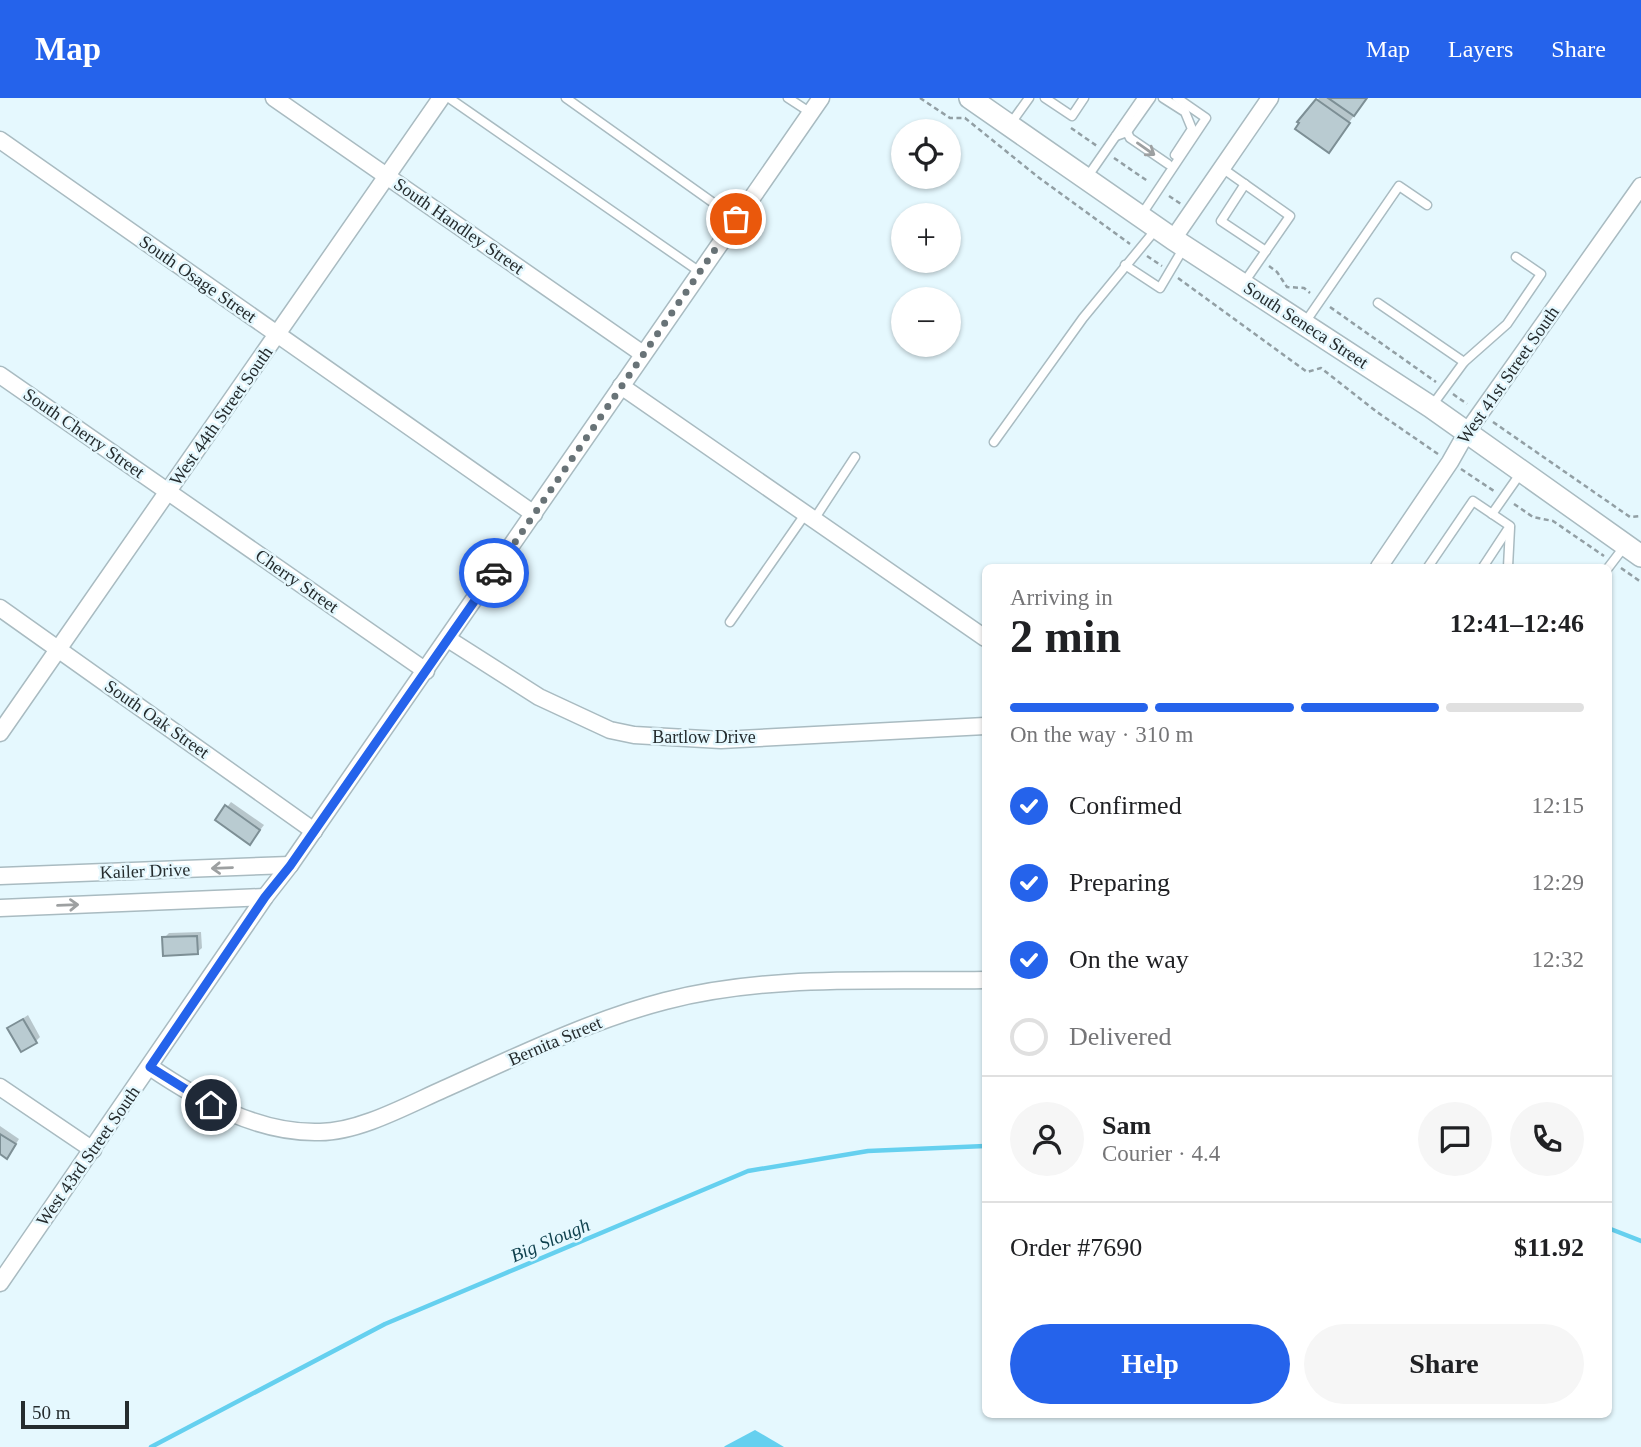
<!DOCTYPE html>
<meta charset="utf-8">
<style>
body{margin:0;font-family:Georgia,serif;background:#f6f6f6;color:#202124;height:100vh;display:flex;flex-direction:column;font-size:26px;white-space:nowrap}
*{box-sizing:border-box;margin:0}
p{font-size:23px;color:#757577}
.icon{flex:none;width:38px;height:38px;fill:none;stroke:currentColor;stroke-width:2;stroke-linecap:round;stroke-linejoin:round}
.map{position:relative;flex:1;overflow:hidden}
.drawer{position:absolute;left:982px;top:466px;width:630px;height:854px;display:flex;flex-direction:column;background:#fff;border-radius:10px;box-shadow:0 2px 5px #0004}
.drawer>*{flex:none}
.fabs{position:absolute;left:891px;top:21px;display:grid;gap:14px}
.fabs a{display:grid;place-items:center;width:70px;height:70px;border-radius:50%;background:#fff;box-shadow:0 2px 5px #0004;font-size:35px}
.scale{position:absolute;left:21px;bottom:18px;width:108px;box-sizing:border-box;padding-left:7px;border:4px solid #252c2e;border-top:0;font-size:19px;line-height:24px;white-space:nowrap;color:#252c2e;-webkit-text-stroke:5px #e5f8fe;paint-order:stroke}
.pin{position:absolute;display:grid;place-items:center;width:60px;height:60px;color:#fff;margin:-30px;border:4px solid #fff;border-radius:50%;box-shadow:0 2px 7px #0007}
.courier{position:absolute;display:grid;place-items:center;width:70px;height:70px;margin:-35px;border:5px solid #2563eb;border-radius:50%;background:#fff;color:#222;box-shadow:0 2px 9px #0007}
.summary em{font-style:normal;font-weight:700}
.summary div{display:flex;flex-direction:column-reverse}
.summary{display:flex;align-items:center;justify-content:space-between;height:119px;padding:0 28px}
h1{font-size:46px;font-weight:700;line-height:52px}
.bar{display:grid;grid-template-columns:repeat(4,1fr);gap:10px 7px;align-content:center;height:84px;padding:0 28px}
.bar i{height:9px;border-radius:5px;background:#e0e0e0}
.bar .on{background:#2563eb}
.bar p{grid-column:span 4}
.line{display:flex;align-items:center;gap:18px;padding:0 28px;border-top:2px solid #e0e0e0}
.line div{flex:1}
.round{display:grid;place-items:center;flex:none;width:74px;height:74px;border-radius:37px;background:#f6f6f6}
ol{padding:0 28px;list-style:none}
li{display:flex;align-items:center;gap:21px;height:77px}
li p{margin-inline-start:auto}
li .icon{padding:7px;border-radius:50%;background:#2563eb;color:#fff;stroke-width:4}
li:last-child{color:#757577}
li i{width:38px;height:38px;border:4px solid #e0e0e0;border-radius:50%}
.primary-button{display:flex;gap:14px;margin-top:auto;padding:14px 28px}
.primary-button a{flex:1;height:80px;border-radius:42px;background:#2563eb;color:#fff;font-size:28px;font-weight:700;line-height:80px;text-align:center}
.primary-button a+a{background:#f6f6f6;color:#202124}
header{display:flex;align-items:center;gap:42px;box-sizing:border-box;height:98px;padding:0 35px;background:#2563eb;color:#fff}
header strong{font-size:33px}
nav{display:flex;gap:38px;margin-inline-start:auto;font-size:24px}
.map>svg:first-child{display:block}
.water{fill:#65d0ef}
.shadow{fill:#0003}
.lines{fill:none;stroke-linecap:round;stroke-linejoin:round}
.stream{stroke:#65d0ef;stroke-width:4.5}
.building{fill:#b9cbd1;stroke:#7d8f95;stroke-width:2}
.lane-casing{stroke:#a9bbc1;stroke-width:11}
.street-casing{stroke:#a9bbc1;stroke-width:19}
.secondary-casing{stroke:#a9bbc1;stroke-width:24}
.path{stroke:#929fa4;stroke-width:2.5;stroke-dasharray:5 3.5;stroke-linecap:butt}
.lane{stroke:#fff;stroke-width:8}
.street{stroke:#fff;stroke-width:16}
.secondary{stroke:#fff;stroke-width:21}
.oneway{stroke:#9da0a1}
.done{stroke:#687377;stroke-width:7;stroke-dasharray:0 12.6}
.route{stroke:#2563eb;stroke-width:9}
.labels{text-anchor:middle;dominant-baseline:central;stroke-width:5;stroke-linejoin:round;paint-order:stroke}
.street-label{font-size:18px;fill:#252c2e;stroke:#e5f8fe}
.water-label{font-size:19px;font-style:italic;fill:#0d3f4c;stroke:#e5f8fe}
</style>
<header>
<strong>Map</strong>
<nav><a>Map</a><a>Layers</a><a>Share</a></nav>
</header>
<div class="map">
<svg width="1641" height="1349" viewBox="0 0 1641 1349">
<rect width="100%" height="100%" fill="#e5f8fe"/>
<!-- water -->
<path class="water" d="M 755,1332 L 784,1349 L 724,1349 L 725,1348 Z"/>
<!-- shadow -->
<g class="shadow">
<path d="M 1319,0 L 1367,0 L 1329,52 L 1300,24 Z"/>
<path d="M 231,704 L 264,727 L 254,740 L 217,722 Z"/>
<path d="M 201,834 L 202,850 L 197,854 L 164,840 L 169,835 Z"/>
<path d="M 28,917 L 40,939 L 36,943 L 9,930 Z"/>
<path d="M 0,1028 L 19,1041 L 11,1054 L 0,1054 Z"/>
</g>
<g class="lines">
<!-- stream -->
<g class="stream">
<path d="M 1608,1130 L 1641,1143"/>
<path d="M 151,1349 L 385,1226 L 748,1073 L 868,1053 L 985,1048"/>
</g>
</g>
<!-- building -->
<g class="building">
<path d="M 1328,0 L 1367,0 L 1354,18 Z"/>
<path d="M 1316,1 L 1350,25 L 1329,55 L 1295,31 L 1299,25 L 1297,24 Z"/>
<path d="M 225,707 L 260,732 L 250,747 L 215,722 Z"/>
<path d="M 197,838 L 198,856 L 163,858 L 162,839 Z"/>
<path d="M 23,921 L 37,945 L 21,954 L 7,930 Z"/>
<path d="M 0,1036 L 16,1046 L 7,1061 L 0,1056 Z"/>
</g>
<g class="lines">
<defs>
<g id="lane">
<path d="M 449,0 L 700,174"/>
<path d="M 566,0 L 736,121"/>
<path d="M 788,0 L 811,15"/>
<path d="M 1045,0 L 1072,18 L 1084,0"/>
<path d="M 1163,0 L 1185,14 L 1192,31 L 1175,57"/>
<path d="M 1011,25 L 1029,0"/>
<path d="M 1127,34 L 1130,40 L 1168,66"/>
<path d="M 1116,38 L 1127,34 L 1151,0"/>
<path d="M 1222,70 L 1290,118 L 1243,186"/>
<path d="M 1088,78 L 1142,0"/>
<path d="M 1245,86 L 1221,123 L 1266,153"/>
<path d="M 1142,116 L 1206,20 L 1177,0"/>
<path d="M 1125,167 L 1160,190 L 1183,151"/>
<path d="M 1378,205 L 1464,264"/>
<path d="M 1304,226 L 1399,88 L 1427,107"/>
<path d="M 1431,309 L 1464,264 L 1507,226 L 1541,176 L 1516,159"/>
<path d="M 994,344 L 1083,220 L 1157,130"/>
<path d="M 1492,416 L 1520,376"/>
<path d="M 815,420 L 855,359"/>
<path d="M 1428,469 L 1473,403 L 1510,428 L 1483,469"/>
<path d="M 1508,469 L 1510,430"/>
<path d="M 1608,470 L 1624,449"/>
<path d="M 730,524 L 806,415"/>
</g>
<g id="street">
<path d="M 274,0 L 643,256"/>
<path d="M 0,42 L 534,416"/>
<path d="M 1173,141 L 1270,0"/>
<path d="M 0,277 L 426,573"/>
<path d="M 621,288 L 985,540"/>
<path d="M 1379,469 L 1450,364 L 1467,334 L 1641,88"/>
<path d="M 0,510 L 314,733"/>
<path d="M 448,541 L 539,599 L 610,632 L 634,637 L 721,642 L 985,628"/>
<path d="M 0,635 L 441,0"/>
<path d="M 0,778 L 290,767"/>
<path d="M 0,810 L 265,799"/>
<path d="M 150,969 C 199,1002 258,1036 320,1034 C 359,1034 408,1007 444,991 C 516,959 588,923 665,903 C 769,876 879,884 985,882"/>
<path d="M 0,989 L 93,1052"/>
<path d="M 0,1185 L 265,799 L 290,767 L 821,0"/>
</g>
<path id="secondary" d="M 970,0 L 1173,141 L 1431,309 L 1641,458"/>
</defs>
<!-- lane casing -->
<use href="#lane" class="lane-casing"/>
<!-- street casing -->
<use href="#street" class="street-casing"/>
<!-- secondary casing -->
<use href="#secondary" class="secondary-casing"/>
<!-- path -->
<g class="path">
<path d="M 920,0 L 950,20 L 965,20 L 1038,79 L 1130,146"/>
<path d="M 1071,30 L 1097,48"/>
<path d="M 1114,60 L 1149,84"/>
<path d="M 1169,98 L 1181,106"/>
<path d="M 1147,158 L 1162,168"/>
<path d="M 1269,168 L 1277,174 L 1287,189 L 1304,190 L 1310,195"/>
<path d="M 1178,180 L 1307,274 L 1321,270 L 1377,314 L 1438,356"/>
<path d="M 1330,209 L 1436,284"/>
<path d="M 1453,296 L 1467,306"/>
<path d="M 1493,324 L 1630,419 L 1641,418"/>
<path d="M 1461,371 L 1494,393"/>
<path d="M 1514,406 L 1533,419 L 1553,423 L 1604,458"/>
<path d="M 1621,470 L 1641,484"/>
</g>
<!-- lane -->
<use href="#lane" class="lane"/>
<!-- street -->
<use href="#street" class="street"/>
<!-- secondary -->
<use href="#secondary" class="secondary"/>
</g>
<!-- one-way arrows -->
<defs><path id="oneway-shaft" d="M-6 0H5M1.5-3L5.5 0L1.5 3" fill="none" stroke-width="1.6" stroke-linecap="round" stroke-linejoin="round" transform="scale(1.75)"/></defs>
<g class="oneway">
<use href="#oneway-shaft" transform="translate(1146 51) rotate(35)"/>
<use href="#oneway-shaft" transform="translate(222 770) rotate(178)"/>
<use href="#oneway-shaft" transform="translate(68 807) rotate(-2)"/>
</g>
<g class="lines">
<!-- done -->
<path class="done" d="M 494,475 L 736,121"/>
<!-- route -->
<path class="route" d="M 211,1007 L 150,969 L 265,799 L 290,768 L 494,475"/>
</g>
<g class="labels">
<!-- street labels -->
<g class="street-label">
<text transform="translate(459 128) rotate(35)">South Handley Street</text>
<text transform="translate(198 181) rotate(35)">South Osage Street</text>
<text transform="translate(1306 227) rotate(33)">South Seneca Street</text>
<text transform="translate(1508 277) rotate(-55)">West 41st Street South</text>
<text transform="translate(221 318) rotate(-55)">West 44th Street South</text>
<text transform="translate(84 335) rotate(35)">South Cherry Street</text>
<text transform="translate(297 483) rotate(35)">Cherry Street</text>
<text transform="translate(157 621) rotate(35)">South Oak Street</text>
<text x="704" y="639">Bartlow Drive</text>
<text transform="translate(145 773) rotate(-2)">Kailer Drive</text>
<text transform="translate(555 943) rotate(-23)">Bernita Street</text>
<text transform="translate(88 1058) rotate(-55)">West 43rd Street South</text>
</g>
<!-- water labels -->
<g class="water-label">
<text transform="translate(550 1142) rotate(-23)">Big Slough</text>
</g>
</g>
</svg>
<div class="fabs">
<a><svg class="icon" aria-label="locate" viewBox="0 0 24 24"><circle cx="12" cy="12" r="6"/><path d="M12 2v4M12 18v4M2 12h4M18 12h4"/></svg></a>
<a>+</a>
<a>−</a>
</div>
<div class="scale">50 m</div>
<div class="pin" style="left:736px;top:121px;background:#ea580c"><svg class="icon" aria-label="bag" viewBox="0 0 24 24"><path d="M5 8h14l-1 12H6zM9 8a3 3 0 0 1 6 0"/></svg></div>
<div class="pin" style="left:211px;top:1007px;background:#1f2937"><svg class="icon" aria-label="home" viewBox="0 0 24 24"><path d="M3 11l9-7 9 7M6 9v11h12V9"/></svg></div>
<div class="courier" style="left:494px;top:475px"><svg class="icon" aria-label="car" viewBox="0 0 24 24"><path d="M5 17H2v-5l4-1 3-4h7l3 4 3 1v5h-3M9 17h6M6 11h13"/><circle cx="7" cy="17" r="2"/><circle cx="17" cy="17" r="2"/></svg></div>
<section class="drawer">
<div class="summary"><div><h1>2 min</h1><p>Arriving in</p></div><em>12:41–12:46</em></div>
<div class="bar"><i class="on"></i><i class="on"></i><i class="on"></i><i></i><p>On the way · 310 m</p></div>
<ol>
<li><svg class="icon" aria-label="check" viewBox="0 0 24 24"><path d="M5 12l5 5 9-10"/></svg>Confirmed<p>12:15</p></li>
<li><svg class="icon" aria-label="check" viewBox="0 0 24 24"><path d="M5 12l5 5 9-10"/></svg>Preparing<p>12:29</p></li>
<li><svg class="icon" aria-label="check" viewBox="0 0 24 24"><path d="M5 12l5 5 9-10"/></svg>On the way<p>12:32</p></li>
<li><i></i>Delivered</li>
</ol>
<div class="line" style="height:126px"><a class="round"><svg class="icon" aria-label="person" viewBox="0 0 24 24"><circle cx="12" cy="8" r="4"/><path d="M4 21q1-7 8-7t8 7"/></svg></a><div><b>Sam</b><p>Courier · 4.4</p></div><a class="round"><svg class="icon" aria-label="chat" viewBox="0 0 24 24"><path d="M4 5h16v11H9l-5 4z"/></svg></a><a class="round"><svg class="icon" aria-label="phone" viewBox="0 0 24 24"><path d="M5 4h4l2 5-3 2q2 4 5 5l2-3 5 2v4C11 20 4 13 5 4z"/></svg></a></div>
<div class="line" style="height:91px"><div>Order #7690</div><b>$11.92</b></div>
<div class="primary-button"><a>Help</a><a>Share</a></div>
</section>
</div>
